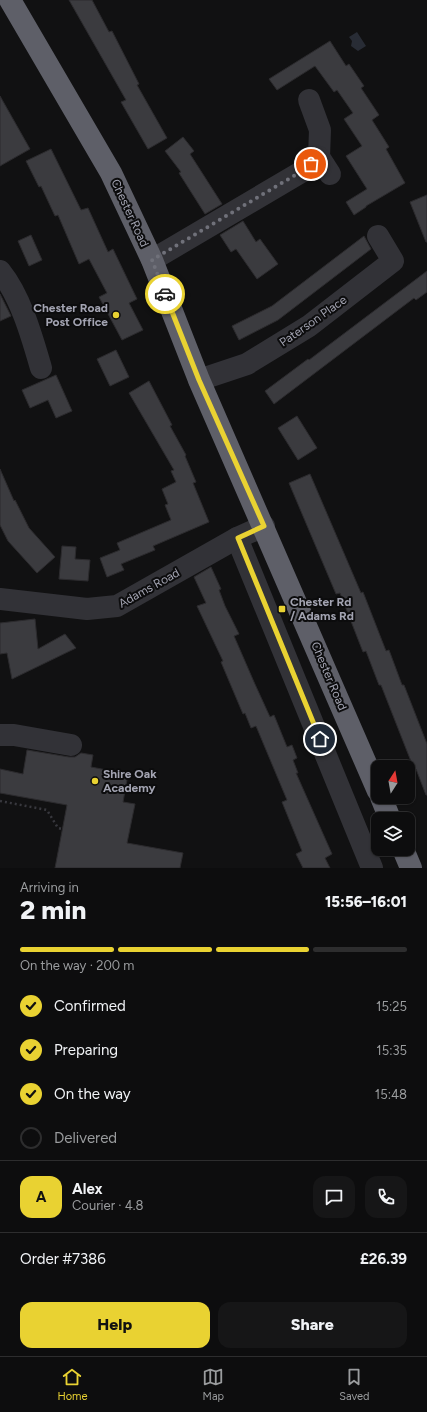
<!DOCTYPE html>
<meta charset="utf-8">
<style>
body{margin:0;font-family:Figtree,sans-serif;background:#161617;color:#f1f3f6;height:100vh;display:flex;flex-direction:column;font-size:15px;white-space:nowrap}
*{box-sizing:border-box;margin:0}
p{font-size:13px;color:#9a9c9e}
.icon{flex:none;width:22px;height:22px;fill:none;stroke:currentColor;stroke-width:2;stroke-linecap:round;stroke-linejoin:round}
.map{position:relative;height:868px;overflow:hidden}
.side{display:flex;flex-direction:column;background:#0d0d0e;flex:1}
.side>*{flex:none}
.needle{width:26px;rotate:11deg}
.tools{position:absolute;left:371px;top:760px;display:grid;gap:8px}
.tools a{display:grid;place-items:center;width:44px;height:44px;border-radius:8px;background:#0d0d0e;box-shadow:0 1px 3px #0004,0 0 0 1px #2d2d2e;font-size:20px}
.pin{position:absolute;display:grid;place-items:center;width:34px;height:34px;color:#fff;margin:-17px;border:2px solid #fff;border-radius:50%;box-shadow:0 1px 4px #0007}
.courier{position:absolute;display:grid;place-items:center;width:40px;height:40px;margin:-20px;border:3px solid #e9d232;border-radius:50%;background:#fff;color:#222;box-shadow:0 1px 5px #0007}
.overview em{font-style:normal;font-weight:800}
.overview div{display:flex;flex-direction:column-reverse}
.overview{display:flex;align-items:center;justify-content:space-between;height:68px;padding:0 20px}
h1{font-size:26px;font-weight:800;line-height:30px}
.bar{display:grid;grid-template-columns:repeat(4,1fr);gap:6px 4px;align-content:center;height:48px;padding:0 20px}
.bar i{height:5px;border-radius:3px;background:#2d2d2e}
.bar .on{background:#e9d232}
.bar p{grid-column:span 4}
.line{display:flex;align-items:center;gap:10px;padding:0 20px;border-top:1px solid #2d2d2e}
.line div{flex:1}
.round{display:grid;place-items:center;flex:none;width:42px;height:42px;border-radius:12px;background:#161617}
ol{padding:0 20px;list-style:none}
li{display:flex;align-items:center;gap:12px;height:44px}
li p{margin-inline-start:auto}
li .icon{padding:4px;border-radius:50%;background:#e9d232;color:#111;stroke-width:4}
li:last-child{color:#9a9c9e}
li i{width:22px;height:22px;border:2px solid #2d2d2e;border-radius:50%}
.cta{display:flex;gap:8px;margin-top:auto;padding:8px 20px}
.cta a{flex:1;height:46px;border-radius:12px;background:#e9d232;color:#111;font-size:16px;font-weight:800;line-height:46px;text-align:center}
.cta a+a{background:#161617;color:#f1f3f6}
.tab-bar{display:flex;justify-content:space-around;align-items:center;height:56px;border-top:1px solid #2d2d2e;background:#0d0d0e;font-size:11px;color:#9a9c9e}
.tab-bar a{display:grid;justify-items:center;gap:2px}
.tab-bar .on{color:#e9d232}
.map>svg:first-child{display:block}
.water{fill:#282c35}
.building{fill:#3b3b3f;stroke:#2c2b2e}
.lines{fill:none;stroke-linecap:round;stroke-linejoin:round}
.path{stroke:#38383e;stroke-width:2.5;stroke-dasharray:2 3;stroke-linecap:butt}
.minor{stroke:#323237;stroke-width:22}
.highway{stroke:#5e5f68;stroke-width:22}
.done{stroke:#70717a;stroke-width:4;stroke-dasharray:0 7.2}
.route{stroke:#e9d232;stroke-width:5}
.poi-dot{fill:#e9d232;stroke:#0c0c0d;stroke-width:1.5}
.labels{text-anchor:middle;dominant-baseline:central;stroke-width:4;stroke-linejoin:round;paint-order:stroke}
.street-label{font-size:12px;fill:#a3a4b2;stroke:#0c0c0d}
.poi-label{font-size:12px;font-weight:bold;fill:#a3a4b2;stroke:#0c0c0d;text-anchor:start}
</style>
<div class="map">
<svg width="427" height="868" viewBox="0 0 427 868">
<rect width="100%" height="100%" fill="#111112"/>
<!-- water -->
<path class="water" d="M 357,32 L 366,46 L 358,51 L 351,46 L 352,41 L 349,37 Z"/>
<!-- building -->
<g class="building">
<path d="M 69,0 L 92,0 L 109,32 L 112,31 L 139,84 L 137,85 L 167,138 L 148,149 L 121,102 L 126,100 Z"/>
<path d="M 330,41 L 346,66 L 349,64 L 364,86 L 361,88 L 379,115 L 372,120 L 389,147 L 386,149 L 405,183 L 366,206 L 366,207 L 354,215 L 346,202 L 367,189 L 346,156 L 362,146 L 344,119 L 353,113 L 337,90 L 334,92 L 315,66 L 277,90 L 269,79 Z"/>
<path d="M 0,96 L 30,149 L 0,166 Z"/>
<path d="M 183,137 L 194,151 L 190,154 L 222,204 L 205,214 L 179,173 L 181,172 L 165,151 Z"/>
<path d="M 51,149 L 81,210 L 88,208 L 108,252 L 113,249 L 137,299 L 129,303 L 143,330 L 122,340 L 99,297 L 107,293 L 89,259 L 79,264 L 58,215 L 55,216 L 41,186 L 39,187 L 26,161 Z"/>
<path d="M 427,195 L 427,242 L 426,242 L 410,202 Z"/>
<path d="M 243,221 L 256,242 L 260,239 L 278,264 L 257,279 L 236,249 L 231,252 L 220,235 Z"/>
<path d="M 31,235 L 42,260 L 29,266 L 18,241 Z"/>
<path d="M 364,236 L 371,249 L 278,320 L 239,340 L 232,326 L 272,306 Z"/>
<path d="M 427,271 L 427,292 L 416,300 L 414,298 L 274,404 L 265,391 L 308,359 L 309,360 Z"/>
<path d="M 0,294 L 11,316 L 0,321 Z"/>
<path d="M 116,350 L 129,377 L 110,386 L 97,359 Z"/>
<path d="M 56,375 L 72,411 L 56,418 L 48,400 L 30,408 L 22,390 Z"/>
<path d="M 149,381 L 172,425 L 170,426 L 186,455 L 185,456 L 196,482 L 193,483 L 209,522 L 153,546 L 155,550 L 121,564 L 124,570 L 107,577 L 100,558 L 120,550 L 117,543 L 171,520 L 165,505 L 168,504 L 162,489 L 176,482 L 171,471 L 174,470 L 129,393 Z"/>
<path d="M 297,416 L 317,448 L 298,460 L 278,428 Z"/>
<path d="M 0,469 L 14,501 L 15,500 L 29,528 L 55,557 L 37,573 L 8,541 L 0,525 Z"/>
<path d="M 310,474 L 361,593 L 363,592 L 386,651 L 389,650 L 402,685 L 404,685 L 427,744 L 427,795 L 426,795 L 416,769 L 414,769 L 381,685 L 379,685 L 366,651 L 363,652 L 340,593 L 336,594 L 289,483 Z"/>
<path d="M 62,546 L 76,547 L 75,559 L 90,560 L 88,581 L 59,579 Z"/>
<path d="M 211,567 L 221,589 L 219,590 L 225,606 L 239,634 L 234,636 L 254,682 L 270,717 L 274,715 L 287,747 L 292,745 L 297,758 L 293,760 L 298,773 L 296,773 L 332,854 L 325,858 L 330,868 L 303,868 L 296,854 L 302,851 L 282,802 L 287,800 L 256,726 L 251,728 L 245,713 L 243,714 L 221,662 L 223,661 L 197,606 L 206,603 L 194,577 Z"/>
<path d="M 35,619 L 38,649 L 65,634 L 76,648 L 12,679 L 7,653 L 0,654 L 0,623 Z"/>
<path d="M 27,750 L 69,757 L 75,757 L 81,753 L 93,755 L 91,767 L 128,774 L 123,802 L 135,804 L 127,843 L 183,853 L 180,868 L 55,868 L 67,805 L 0,793 L 0,769 L 23,774 Z"/>
</g>
<g class="lines">
<!-- path -->
<path class="path" d="M 0,801 L 47,810 L 58,828 L 62,829"/>
<!-- minor -->
<g class="minor">
<path d="M 309,100 L 320,130 L 319,157 L 330,174"/>
<path d="M 152,260 L 303,171 L 319,157"/>
<path d="M 0,271 C 21,297 32,337 41,368"/>
<path d="M 199,380 L 247,364 L 309,326 L 393,261 L 378,236"/>
<path d="M 237,538 L 372,868"/>
<path d="M 0,599 L 87,609 L 117,606 L 237,538 L 264,526"/>
<path d="M 0,735 L 14,735 L 71,745"/>
</g>
<!-- highway -->
<g class="highway">
<path d="M 10,0 L 111,173 L 152,260 L 199,380 L 378,791"/>
<path d="M 381,797 L 390,819"/>
<path d="M 403,849 L 411,868"/>
</g>
</g>
<g class="lines">
<!-- done -->
<path class="done" d="M 165,294 L 152,260 L 302,171 L 311,164"/>
<!-- route -->
<path class="route" d="M 165,294 L 199,380 L 264,526 L 238,538 L 320,739"/>
</g>
<!-- markers -->
<g class="poi-dot">
<circle cx="116" cy="315" r="4"/>
<rect x="278" y="605" width="8" height="8" rx="2"/>
<circle cx="95" cy="781" r="4"/>
</g>
<g class="labels">
<!-- street labels -->
<g class="street-label">
<text transform="translate(130 213) rotate(65)">Chester Road</text>
<text transform="translate(313 321) rotate(-35)">Paterson Place</text>
<text transform="translate(149 588) rotate(-29)">Adams Road</text>
<text transform="translate(329 676) rotate(67)">Chester Road</text>
</g>
<!-- poi labels -->
<g class="poi-label">
<text x="108" y="308" text-anchor="end">Chester Road<tspan x="108" dy="14">Post Office</tspan></text>
<text x="290" y="602">Chester Rd<tspan x="290" dy="14">/ Adams Rd</tspan></text>
<text x="103" y="774">Shire Oak<tspan x="103" dy="14">Academy</tspan></text>
</g>
</g>
</svg>
<div class="tools">
<a><svg class="needle" viewBox="-14 -14 28 28"><path d="M0-13l5 13h-10z" fill="#e53935"/><path d="M0 13l5-13h-10z" fill="#9a9c9e"/></svg></a>
<a><svg class="icon" aria-label="layers" viewBox="0 0 24 24"><path d="M12 4l9 5-9 5-9-5zM3 14l9 5 9-5"/></svg></a>
</div>
<div class="pin" style="left:311px;top:164px;background:#ea580c"><svg class="icon" aria-label="bag" viewBox="0 0 24 24"><path d="M5 8h14l-1 12H6zM9 8a3 3 0 0 1 6 0"/></svg></div>
<div class="pin" style="left:320px;top:739px;background:#1f2937"><svg class="icon" aria-label="home" viewBox="0 0 24 24"><path d="M3 11l9-7 9 7M6 9v11h12V9"/></svg></div>
<div class="courier" style="left:165px;top:294px"><svg class="icon" aria-label="car" viewBox="0 0 24 24"><path d="M5 17H2v-5l4-1 3-4h7l3 4 3 1v5h-3M9 17h6M6 11h13"/><circle cx="7" cy="17" r="2"/><circle cx="17" cy="17" r="2"/></svg></div>
</div>
<section class="side">
<div class="overview"><div><h1>2 min</h1><p>Arriving in</p></div><em>15:56–16:01</em></div>
<div class="bar"><i class="on"></i><i class="on"></i><i class="on"></i><i></i><p>On the way · 200 m</p></div>
<ol>
<li><svg class="icon" aria-label="check" viewBox="0 0 24 24"><path d="M5 12l5 5 9-10"/></svg>Confirmed<p>15:25</p></li>
<li><svg class="icon" aria-label="check" viewBox="0 0 24 24"><path d="M5 12l5 5 9-10"/></svg>Preparing<p>15:35</p></li>
<li><svg class="icon" aria-label="check" viewBox="0 0 24 24"><path d="M5 12l5 5 9-10"/></svg>On the way<p>15:48</p></li>
<li><i></i>Delivered</li>
</ol>
<div class="line" style="height:72px"><b class="round" style="background:#e9d232;color:#111">A</b><div><b>Alex</b><p>Courier · 4.8</p></div><a class="round"><svg class="icon" aria-label="chat" viewBox="0 0 24 24"><path d="M4 5h16v11H9l-5 4z"/></svg></a><a class="round"><svg class="icon" aria-label="phone" viewBox="0 0 24 24"><path d="M5 4h4l2 5-3 2q2 4 5 5l2-3 5 2v4C11 20 4 13 5 4z"/></svg></a></div>
<div class="line" style="height:52px"><div>Order #7386</div><b>£26.39</b></div>
<div class="cta"><a>Help</a><a>Share</a></div>
</section>
<nav class="tab-bar">
<a class="on"><svg class="icon" aria-label="home" viewBox="0 0 24 24"><path d="M3 11l9-7 9 7M6 9v11h12V9"/></svg>Home</a>
<a><svg class="icon" aria-label="map" viewBox="0 0 24 24"><path d="M3 6l6-2 6 2 6-2v14l-6 2-6-2-6 2zM9 4v14M15 6v14"/></svg>Map</a>
<a><svg class="icon" aria-label="saved" viewBox="0 0 24 24"><path d="M7 4h10v16l-5-4-5 4z"/></svg>Saved</a>
</nav>
